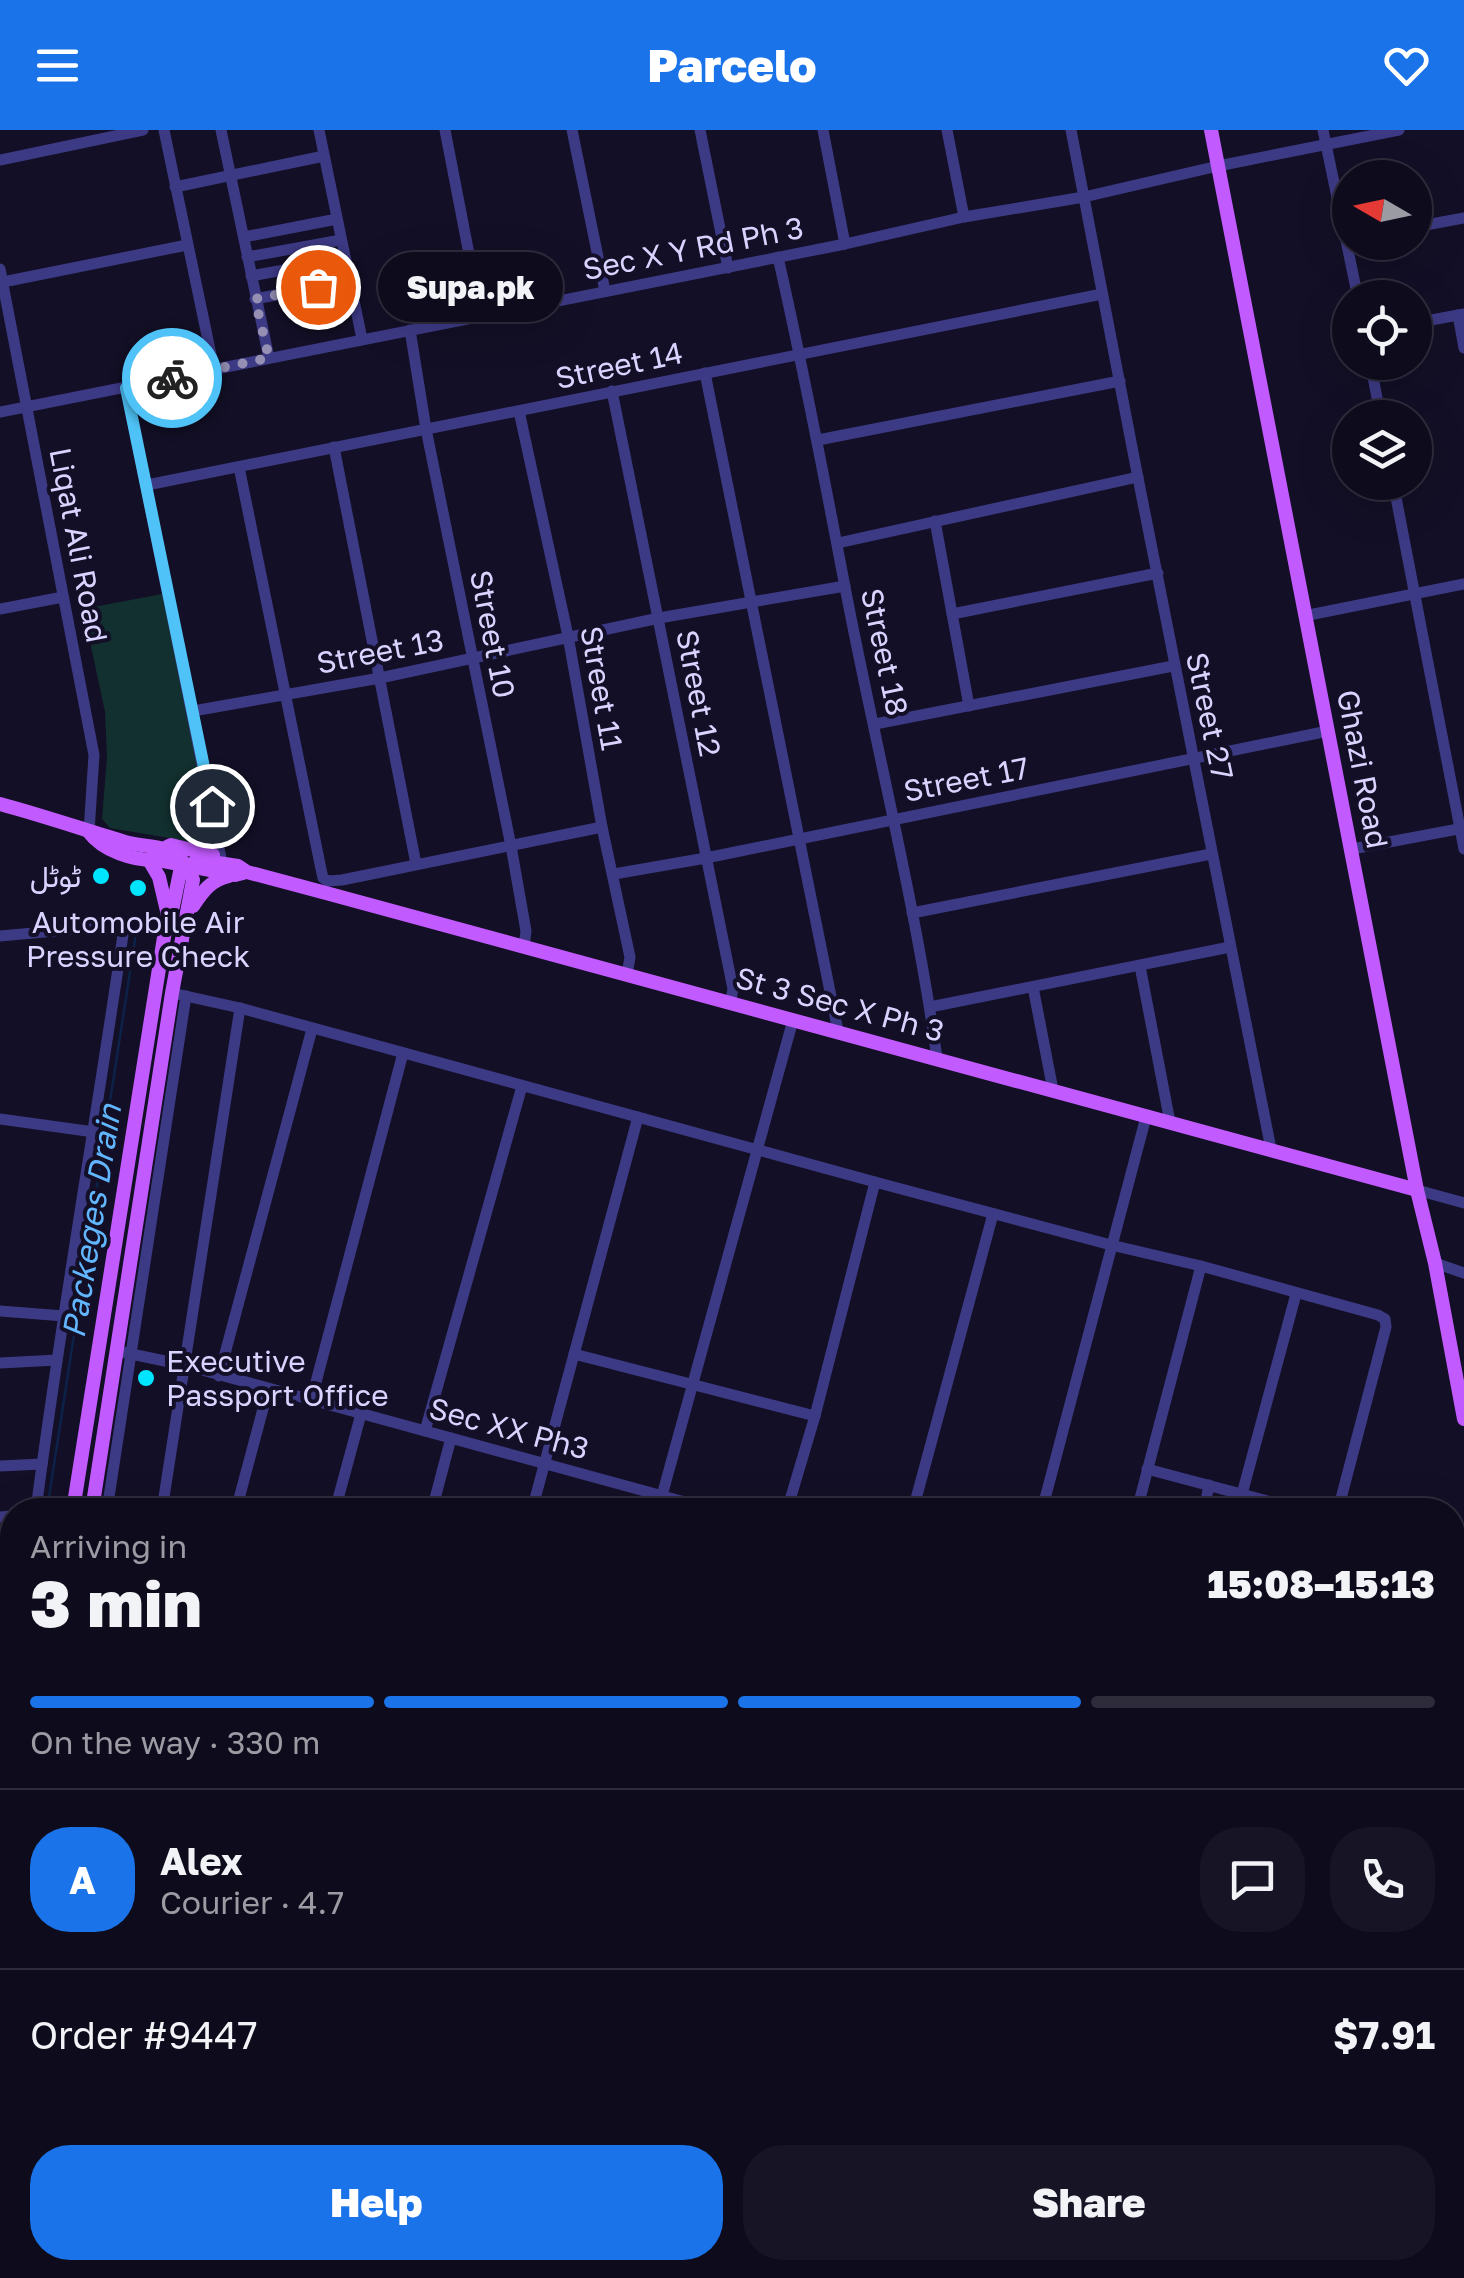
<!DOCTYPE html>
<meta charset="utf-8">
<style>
body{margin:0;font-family:"Golos Text",Vazirmatn,sans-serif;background:#171425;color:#f1f3f6;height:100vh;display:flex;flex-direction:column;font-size:38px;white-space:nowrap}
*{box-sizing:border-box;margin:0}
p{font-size:32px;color:#9b9ba3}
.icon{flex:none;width:55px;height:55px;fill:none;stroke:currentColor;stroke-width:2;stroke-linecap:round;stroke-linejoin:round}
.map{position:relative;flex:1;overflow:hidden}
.sheet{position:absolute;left:0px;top:1368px;width:1465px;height:782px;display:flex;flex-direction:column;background:#0e0b1c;border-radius:40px 40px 0 0;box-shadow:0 10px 40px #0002,0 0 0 2px #2e2b3b}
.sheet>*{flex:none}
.needle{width:65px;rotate:279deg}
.controls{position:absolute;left:1332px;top:30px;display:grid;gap:20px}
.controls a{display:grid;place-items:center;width:100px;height:100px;border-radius:50%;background:#0e0b1c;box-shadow:0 10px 40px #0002,0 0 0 2px #2e2b3b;font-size:50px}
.pin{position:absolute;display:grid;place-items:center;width:85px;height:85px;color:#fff;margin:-42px;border:5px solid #fff;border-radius:50%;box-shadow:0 2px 10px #0007}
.courier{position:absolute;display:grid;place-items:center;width:100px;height:100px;margin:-50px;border:8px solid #4fc3f7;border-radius:50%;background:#fff;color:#222;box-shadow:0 2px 12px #0007}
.bubble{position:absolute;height:70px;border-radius:35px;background:#0e0b1c;box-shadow:0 10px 40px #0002,0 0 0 2px #2e2b3b;font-size:32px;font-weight:800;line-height:70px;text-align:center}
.headline em{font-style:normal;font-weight:800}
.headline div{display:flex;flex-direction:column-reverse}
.headline{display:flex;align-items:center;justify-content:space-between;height:170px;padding:0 30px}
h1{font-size:65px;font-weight:800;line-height:75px}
.bar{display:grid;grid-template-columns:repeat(4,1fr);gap:15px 10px;align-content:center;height:120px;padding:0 30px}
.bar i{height:12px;border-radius:8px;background:#2e2b3b}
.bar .selected{background:#1a73e8}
.bar p{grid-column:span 4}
.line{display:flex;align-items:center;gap:25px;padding:0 30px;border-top:2px solid #2e2b3b}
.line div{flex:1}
.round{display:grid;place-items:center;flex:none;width:105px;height:105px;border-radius:40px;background:#171425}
.button{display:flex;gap:20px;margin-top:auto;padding:20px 30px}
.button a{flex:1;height:115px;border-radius:40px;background:#1a73e8;color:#fff;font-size:40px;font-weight:800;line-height:115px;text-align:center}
.button a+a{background:#171425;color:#f1f3f6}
header{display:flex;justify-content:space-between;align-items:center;height:130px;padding:0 30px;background:#1a73e8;color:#fff;font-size:45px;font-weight:800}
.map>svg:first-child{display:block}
.green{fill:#12302f}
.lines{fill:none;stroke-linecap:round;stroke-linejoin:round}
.stream{stroke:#0c2248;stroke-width:2.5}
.minor{stroke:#3d3a85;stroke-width:11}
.major{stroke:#c25bff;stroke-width:14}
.done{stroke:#948fb3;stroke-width:10;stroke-dasharray:0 18}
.route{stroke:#4fc3f7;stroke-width:12}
.poi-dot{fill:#00e5ff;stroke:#130f26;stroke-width:4}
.labels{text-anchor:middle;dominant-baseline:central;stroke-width:8;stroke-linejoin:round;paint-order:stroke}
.street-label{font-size:30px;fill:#d9d4ff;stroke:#130f26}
.poi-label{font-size:30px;fill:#d9d4ff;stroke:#130f26;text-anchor:end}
.water-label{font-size:32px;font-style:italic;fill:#62b6ff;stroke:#130f26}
</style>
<header><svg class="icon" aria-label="menu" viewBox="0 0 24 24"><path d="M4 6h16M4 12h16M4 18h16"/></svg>Parcelo<svg class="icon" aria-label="heart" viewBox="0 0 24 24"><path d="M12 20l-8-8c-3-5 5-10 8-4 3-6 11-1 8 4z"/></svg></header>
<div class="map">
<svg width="1464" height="2148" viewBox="0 0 1464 2148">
<rect width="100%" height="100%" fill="#130f26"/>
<!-- green -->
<path class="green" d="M 162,464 L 215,712 L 211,715 L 110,698 L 102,689 L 107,627 L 105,582 L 83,479 Z"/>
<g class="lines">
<!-- stream -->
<g class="stream">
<path d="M 47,1380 L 136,803"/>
<path d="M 0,1681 L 12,1600"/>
</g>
<!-- minor -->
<g class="minor">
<path d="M 164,0 L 214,239"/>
<path d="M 221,0 L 269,228"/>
<path d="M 319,0 L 362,209"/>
<path d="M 445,0 L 481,186"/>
<path d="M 572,0 L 605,161"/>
<path d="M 700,0 L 728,138"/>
<path d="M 823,0 L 845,114"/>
<path d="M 947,0 L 964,87"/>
<path d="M 1071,0 C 1136,340 1202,679 1271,1019"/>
<path d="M 1323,0 L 1358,168"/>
<path d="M 0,30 L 143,0"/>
<path d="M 175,57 L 324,26"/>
<path d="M 1415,97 L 1464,88"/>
<path d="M 244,107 L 337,89"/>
<path d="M 247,127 L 341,110"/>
<path d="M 778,127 C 803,237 824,346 845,457 C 875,614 915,770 937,928"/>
<path d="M 0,139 L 94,625 L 89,702"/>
<path d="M 251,146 L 345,129"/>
<path d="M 3,152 L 187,115"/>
<path d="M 255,169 L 349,151"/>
<path d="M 1458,185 L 1464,218"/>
<path d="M 1415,193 L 1464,184"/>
<path d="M 410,200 L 426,299 L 511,716 L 526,801 L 524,817"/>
<path d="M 1370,232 L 1381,288"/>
<path d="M 705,243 L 838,901"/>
<path d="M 126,258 L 222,733"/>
<path d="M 612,261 L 733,859 L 730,874"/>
<path d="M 519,281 L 568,506 L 602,697 L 630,827 L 627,845"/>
<path d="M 0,282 L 845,114 L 964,87 L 1084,67 L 1218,36 L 1399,0"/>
<path d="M 818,310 L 1120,251"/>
<path d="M 334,317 L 416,734"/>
<path d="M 239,337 L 321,739 L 323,748 L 328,751"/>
<path d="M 1393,352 L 1464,719"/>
<path d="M 147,355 L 1102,164"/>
<path d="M 935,391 L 969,576"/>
<path d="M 838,413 L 1138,347"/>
<path d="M 0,479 L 63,467"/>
<path d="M 952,484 L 1158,443"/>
<path d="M 1304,486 L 1464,454"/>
<path d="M 193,581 L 380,548 L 659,488 L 845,456"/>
<path d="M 875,594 L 1173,536"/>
<path d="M 1352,719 L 1464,698"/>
<path d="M 614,744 L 706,728 L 1328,601"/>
<path d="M 328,751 L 342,750 L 602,697"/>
<path d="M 912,783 L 1211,724"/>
<path d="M 0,806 L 77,799 L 127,798"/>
<path d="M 1140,836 L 1170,992"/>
<path d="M 1033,857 L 1053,960"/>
<path d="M 172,863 L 240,878 L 875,1052 L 1111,1115 L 1201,1136 L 1378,1185 L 1385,1189 L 1386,1197 L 1338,1380"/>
<path d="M 930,877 L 1230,817"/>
<path d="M 0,989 L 94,1002"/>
<path d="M 1417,1060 L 1464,1073"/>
<path d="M 1435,1133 L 1464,1143"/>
<path d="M 0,1181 L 64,1186"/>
<path d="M 117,1221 L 184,1235 L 714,1380"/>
<path d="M 574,1224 L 815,1286"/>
<path d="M 0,1233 L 57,1230"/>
<path d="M 219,1246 L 312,899"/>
<path d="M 311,1271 L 403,923"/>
<path d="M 425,1301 L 522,956"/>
<path d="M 0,1336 L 42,1334"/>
<path d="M 1147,1339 L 1301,1380"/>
<path d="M 1242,1364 L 1296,1164"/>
<path d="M 36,1380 C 61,1186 96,992 124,798"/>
<path d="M 107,1380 L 186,866"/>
<path d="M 162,1380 L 240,878"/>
<path d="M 236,1380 L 268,1260"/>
<path d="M 335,1380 L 361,1284"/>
<path d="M 432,1380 L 451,1308"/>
<path d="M 532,1380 L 638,987"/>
<path d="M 658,1380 L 793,890"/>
<path d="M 787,1380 L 815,1286 L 875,1052"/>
<path d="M 913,1380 L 993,1084"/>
<path d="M 1042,1380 L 1146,987"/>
<path d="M 1137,1380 L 1201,1136"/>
<path d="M 1204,1380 L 1209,1355"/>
<path d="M 0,1387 L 12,1386"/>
<path d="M 0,1438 L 12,1439"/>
<path d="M 0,1483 L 12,1483"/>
<path d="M 1452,1542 L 1464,1522"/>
<path d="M 0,1606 L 12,1536"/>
<path d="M 1452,1739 L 1464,1743"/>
<path d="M 1452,1793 L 1464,1796"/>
<path d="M 1452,1863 L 1458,1862 L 1464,1865"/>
<path d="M 1452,1944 L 1464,1925"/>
<path d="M 1452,2035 L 1464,2014"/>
<path d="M 1452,2076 L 1464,2082"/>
<path d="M 0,2138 L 40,2147 L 70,2148"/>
<path d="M 862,2138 L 891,2148"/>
<path d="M 988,2138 L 1000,2148"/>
<path d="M 1228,2138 L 1237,2148"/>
<path d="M 356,2148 L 358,2138"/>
<path d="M 428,2148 L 430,2138"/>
<path d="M 445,2148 L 448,2138"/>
<path d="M 560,2148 L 569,2138"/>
<path d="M 708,2148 L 709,2138"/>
<path d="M 844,2148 L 849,2138"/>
<path d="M 1008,2148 L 1020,2138"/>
<path d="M 1085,2148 L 1104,2138"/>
<path d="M 1184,2148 L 1201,2138"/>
<path d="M 1341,2148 L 1352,2138"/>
<path d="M 1384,2148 L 1391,2138"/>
</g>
<!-- major -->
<g class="major">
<path d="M 1211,0 L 1417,1060 L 1435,1133 L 1464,1289"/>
<path d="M 0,674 C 41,685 82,699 122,711 C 138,717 162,714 176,725 C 184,731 190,740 193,750 L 172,863 L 92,1380"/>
<path d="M 89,702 C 103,721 134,731 157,730 L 235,745 L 243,743"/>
<path d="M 167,717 L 171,715 L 213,725"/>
<path d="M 149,730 L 159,747 L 167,781"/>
<path d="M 193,776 C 203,761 211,750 229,746"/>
<path d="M 73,1380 L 168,782 L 173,776 L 180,742 L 198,730 L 238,736 L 247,742 L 326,763 L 1417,1060"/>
<path d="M 0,1851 L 12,1772"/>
<path d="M 0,2064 L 5,2031 L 3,1960 L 12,1894"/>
</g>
</g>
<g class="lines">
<!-- done -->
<path class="done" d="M 172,248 L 269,228 L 255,169 L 318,157"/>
<!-- route -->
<path class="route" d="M 172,248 L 126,258 L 212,676"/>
</g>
<!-- markers -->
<g class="poi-dot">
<circle cx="101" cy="746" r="10"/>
<circle cx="138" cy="758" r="10"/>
<circle cx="146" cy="1248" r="10"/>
</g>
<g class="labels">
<!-- street labels -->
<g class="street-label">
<text transform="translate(693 118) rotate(-11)">Sec X Y Rd Ph 3</text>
<text transform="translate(619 235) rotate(-12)">Street 14</text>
<text transform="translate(79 415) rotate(79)">Liqat Ali Road</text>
<text transform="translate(493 504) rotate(79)">Street 10</text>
<text transform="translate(380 521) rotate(-11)">Street 13</text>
<text transform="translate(885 522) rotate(78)">Street 18</text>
<text transform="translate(602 558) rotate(80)">Street 11</text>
<text transform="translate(699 563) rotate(79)">Street 12</text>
<text transform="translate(1210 586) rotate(78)">Street 27</text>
<text transform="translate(1363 639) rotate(79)">Ghazi Road</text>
<text transform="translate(966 649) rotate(-11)">Street 17</text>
<text transform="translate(840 874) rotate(15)">St 3 Sec X Ph 3</text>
<text transform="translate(509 1298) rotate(15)">Sec XX Ph3</text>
</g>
<!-- poi labels -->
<g class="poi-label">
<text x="81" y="746">ٹوٹل</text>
<text x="138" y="792" text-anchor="middle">Automobile Air<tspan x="138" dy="34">Pressure Check</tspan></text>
<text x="166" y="1231" text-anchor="start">Executive<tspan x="166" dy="34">Passport Office</tspan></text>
</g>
<!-- water labels -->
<g class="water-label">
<text transform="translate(91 1091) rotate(-81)">Packeges Drain</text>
</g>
</g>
</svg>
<div class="controls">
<a><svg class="needle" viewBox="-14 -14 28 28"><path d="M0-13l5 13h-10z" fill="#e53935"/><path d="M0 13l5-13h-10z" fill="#9b9ba3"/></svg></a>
<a><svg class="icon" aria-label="locate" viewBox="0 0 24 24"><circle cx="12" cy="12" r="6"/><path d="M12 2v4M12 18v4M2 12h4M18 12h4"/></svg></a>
<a><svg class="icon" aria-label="layers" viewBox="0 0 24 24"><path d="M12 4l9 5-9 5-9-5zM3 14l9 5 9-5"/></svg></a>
</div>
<div class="pin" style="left:318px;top:157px;background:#ea580c"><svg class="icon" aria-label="bag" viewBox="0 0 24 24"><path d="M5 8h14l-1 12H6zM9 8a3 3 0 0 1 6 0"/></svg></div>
<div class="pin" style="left:212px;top:676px;background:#1f2937"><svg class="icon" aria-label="home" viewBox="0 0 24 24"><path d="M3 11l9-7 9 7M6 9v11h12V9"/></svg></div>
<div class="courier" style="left:172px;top:248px"><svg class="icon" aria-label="bike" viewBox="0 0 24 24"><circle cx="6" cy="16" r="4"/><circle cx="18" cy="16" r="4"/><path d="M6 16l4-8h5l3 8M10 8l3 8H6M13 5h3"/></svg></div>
<div class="bubble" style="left:378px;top:122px;width:185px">Supa.pk</div>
<section class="sheet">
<div class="headline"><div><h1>3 min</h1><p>Arriving in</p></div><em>15:08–15:13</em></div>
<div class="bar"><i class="selected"></i><i class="selected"></i><i class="selected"></i><i></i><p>On the way · 330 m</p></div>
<div class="line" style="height:180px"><b class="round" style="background:#1a73e8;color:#fff">A</b><div><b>Alex</b><p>Courier · 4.7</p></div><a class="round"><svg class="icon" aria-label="chat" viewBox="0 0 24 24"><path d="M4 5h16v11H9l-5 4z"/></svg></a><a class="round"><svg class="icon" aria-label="phone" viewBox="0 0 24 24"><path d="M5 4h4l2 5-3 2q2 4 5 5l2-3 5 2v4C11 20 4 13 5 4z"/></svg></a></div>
<div class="line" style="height:130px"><div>Order #9447</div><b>$7.91</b></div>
<div class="button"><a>Help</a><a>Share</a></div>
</section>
</div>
